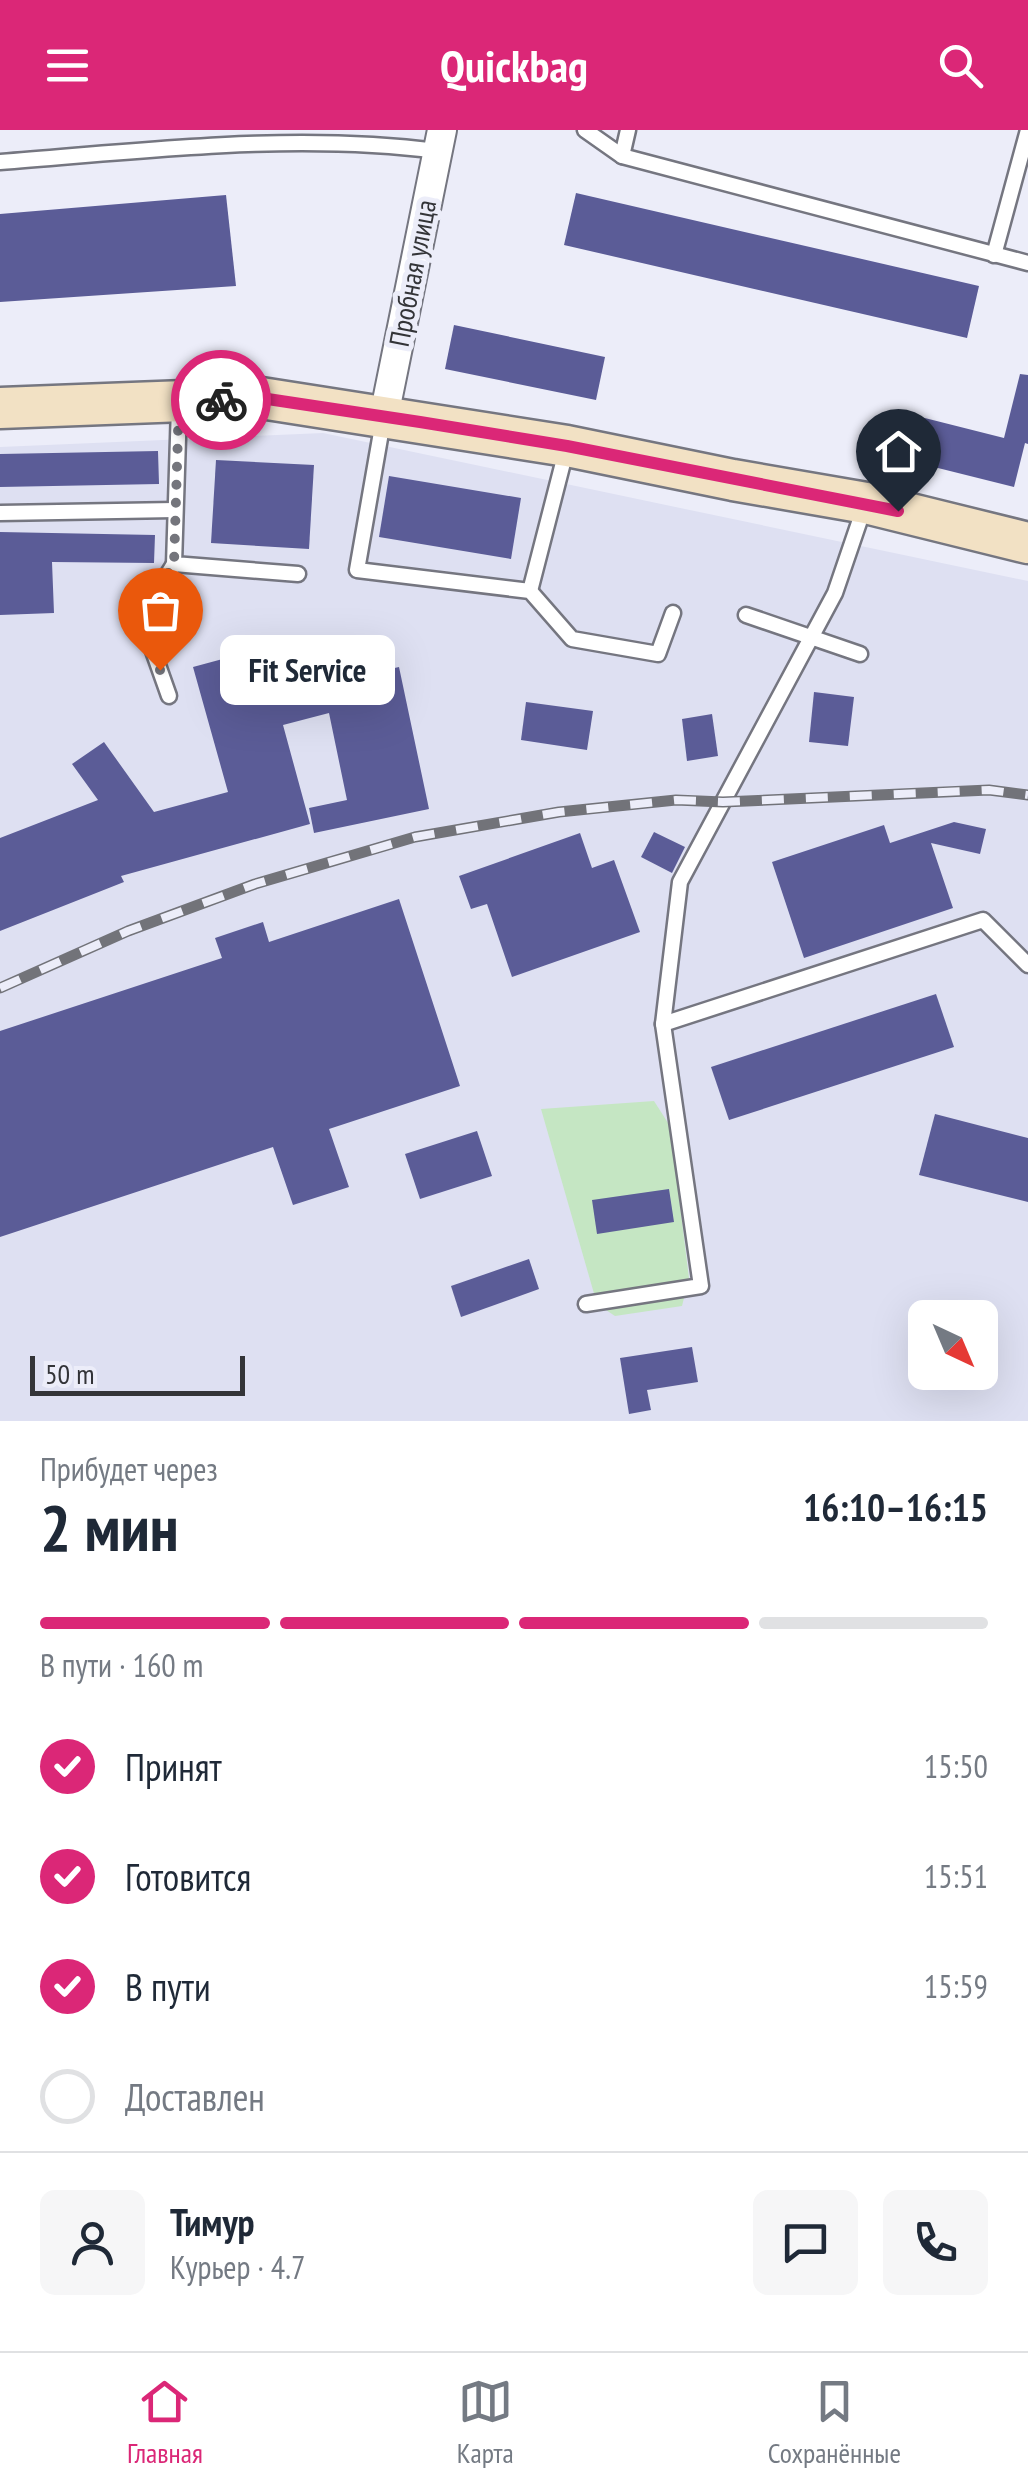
<!DOCTYPE html>
<html lang="ru">
<meta charset="utf-8">
<style>
body{margin:0;font-family:"PT Sans Narrow",sans-serif;background:#f6f6f7;color:#1f2937;height:100vh;display:flex;flex-direction:column;font-size:38px;white-space:nowrap}
*{box-sizing:border-box;margin:0}
p{font-size:32px;color:#747a83}
.icon{flex:none;width:55px;height:55px;fill:none;stroke:currentColor;stroke-width:2;stroke-linecap:round;stroke-linejoin:round}
.map{position:relative;height:1291px;overflow:hidden}
.drawer{display:flex;flex-direction:column;background:#fff;flex:1}
.drawer>*{flex:none}
.needle{width:65px;rotate:136deg}
.fabs{position:absolute;left:908px;top:1170px;display:grid;gap:20px}
.fabs a{display:grid;place-items:center;width:90px;height:90px;border-radius:15px;background:#fff;box-shadow:0 10px 40px #0002;font-size:50px}
.scale{position:absolute;left:30px;bottom:25px;width:215px;box-sizing:border-box;padding-left:10px;border:5px solid #333438;border-top:0;font-size:28px;line-height:35px;white-space:nowrap;color:#333438;-webkit-text-stroke:8px #ecedf9;paint-order:stroke}
.pin{position:absolute;display:grid;place-items:center;width:85px;height:85px;color:#fff;margin:-102px -42px;border-radius:50% 50% 50% 0;rotate:-45deg;box-shadow:0 0 10px #0007}
.pin .icon{rotate:45deg}
.courier{position:absolute;display:grid;place-items:center;width:100px;height:100px;margin:-50px;border:8px solid #db2777;border-radius:50%;background:#fff;color:#222;box-shadow:0 2px 12px #0007}
.bubble{position:absolute;height:70px;border-radius:15px;background:#fff;box-shadow:0 10px 40px #0002;font-size:32px;font-weight:700;line-height:70px;text-align:center}
.summary em{font-style:normal;font-weight:700}
.summary div{display:flex;flex-direction:column-reverse}
.summary{display:flex;align-items:center;justify-content:space-between;height:170px;padding:0 40px}
h1{font-size:65px;font-weight:700;line-height:75px}
.bar{display:grid;grid-template-columns:repeat(4,1fr);gap:15px 10px;align-content:center;height:120px;padding:0 40px}
.bar i{height:12px;border-radius:8px;background:#e0e1e3}
.bar .active{background:#db2777}
.bar p{grid-column:span 4}
.line{display:flex;align-items:center;gap:25px;padding:0 40px;border-top:2px solid #e0e1e3}
.line div{flex:1}
.round{display:grid;place-items:center;flex:none;width:105px;height:105px;border-radius:15px;background:#f6f6f7}
ol{padding:0 40px;list-style:none}
li{display:flex;align-items:center;gap:30px;height:110px}
li p{margin-inline-start:auto}
li .icon{padding:10px;border-radius:50%;background:#db2777;color:#fff;stroke-width:4}
li:last-child{color:#747a83}
li i{width:55px;height:55px;border:5px solid #e0e1e3;border-radius:50%}
header{display:flex;justify-content:space-between;align-items:center;height:130px;padding:0 40px;background:#db2777;color:#fff;font-size:45px;font-weight:700}
.tabs{display:flex;justify-content:space-around;align-items:center;height:140px;border-top:2px solid #e0e1e3;background:#fff;font-size:28px;color:#747a83}
.tabs a{display:grid;justify-items:center;gap:5px}
.tabs .active{color:#db2777}
.map>svg:first-child{display:block}
.built{fill:#dee0f2;fill-rule:evenodd}
.green{fill:#c5e6c3}
.building{fill:#5b5c97}
.lines{fill:none;stroke-linecap:round;stroke-linejoin:round}
.lane-casing{stroke:#757680;stroke-width:19}
.street-casing{stroke:#757680;stroke-width:32}
.secondary-casing{stroke:#757680;stroke-width:45}
.lane{stroke:#fff;stroke-width:14}
.street{stroke:#fff;stroke-width:28}
.secondary{stroke:#f2e1c4;stroke-width:40}
.rail-casing{stroke:#727379;stroke-width:11}
.rail{stroke:#ecedf9;stroke-width:8;stroke-dasharray:22;stroke-linecap:butt}
.done{stroke:#74757c;stroke-width:10;stroke-dasharray:0 18}
.route{stroke:#db2777;stroke-width:12}
.labels{text-anchor:middle;dominant-baseline:central;stroke-width:10;stroke-linejoin:round;paint-order:stroke}
.street-label{font-size:28px;fill:#333438;stroke:#ecedf9}
</style>
<header><svg class="icon" aria-label="menu" viewBox="0 0 24 24"><path d="M4 6h16M4 12h16M4 18h16"/></svg>Quickbag<svg class="icon" aria-label="search" viewBox="0 0 24 24"><circle cx="10" cy="10" r="6"/><path d="M15 15l6 6"/></svg></header>
<div class="map">
<svg width="1028" height="1291" viewBox="0 0 1028 1291">
<rect width="100%" height="100%" fill="#ecedf9"/>
<!-- built -->
<path class="built" d="M 323,303 L 1028,451 L 1028,1291 L 0,1291 L 0,317 ZM 925,1188 L 980,1188 L 980,1242 L 925,1242 Z"/>
<!-- green -->
<path class="green" d="M 654,971 L 670,996 L 689,1148 L 682,1176 L 615,1186 L 597,1174 L 541,979 Z"/>
<!-- building -->
<g class="building">
<path d="M 576,63 L 979,156 L 967,208 L 564,115 Z"/>
<path d="M 226,65 L 236,156 L 0,172 L 0,84 Z"/>
<path d="M 454,195 L 605,227 L 596,270 L 445,239 Z"/>
<path d="M 1020,244 L 1028,245 L 1028,314 L 1025,313 L 1014,357 L 890,326 L 901,282 L 1004,308 Z"/>
<path d="M 158,321 L 159,354 L 0,357 L 0,324 Z"/>
<path d="M 216,330 L 314,335 L 309,419 L 211,413 Z"/>
<path d="M 389,346 L 521,368 L 511,429 L 379,407 Z"/>
<path d="M 0,402 L 155,405 L 154,433 L 52,432 L 54,483 L 0,485 Z"/>
<path d="M 271,516 L 280,550 L 343,538 L 346,549 L 399,537 L 429,679 L 314,703 L 309,678 L 347,670 L 329,583 L 283,595 L 310,694 L 121,746 L 124,752 L 0,801 L 0,708 L 98,670 L 72,634 L 104,612 L 154,682 L 228,662 L 193,537 Z"/>
<path d="M 814,562 L 854,567 L 848,616 L 809,612 Z"/>
<path d="M 526,572 L 593,581 L 587,620 L 521,610 Z"/>
<path d="M 712,584 L 718,626 L 687,631 L 682,589 Z"/>
<path d="M 954,692 L 986,699 L 980,724 L 931,713 L 953,778 L 804,828 L 772,732 L 884,695 L 890,713 Z"/>
<path d="M 654,702 L 685,717 L 672,743 L 641,727 Z"/>
<path d="M 580,703 L 592,738 L 614,730 L 640,802 L 512,847 L 487,774 L 471,779 L 459,746 Z"/>
<path d="M 399,769 L 460,956 L 329,999 L 349,1057 L 293,1075 L 273,1017 L 0,1107 L 0,901 L 222,828 L 215,808 L 263,792 L 269,812 Z"/>
<path d="M 936,864 L 954,917 L 729,990 L 711,937 Z"/>
<path d="M 935,984 L 1028,1008 L 1028,1072 L 919,1045 Z"/>
<path d="M 477,1001 L 492,1046 L 420,1069 L 405,1024 Z"/>
<path d="M 669,1059 L 674,1092 L 597,1104 L 592,1070 Z"/>
<path d="M 529,1129 L 539,1159 L 461,1187 L 451,1156 Z"/>
<path d="M 692,1217 L 698,1252 L 647,1260 L 651,1280 L 629,1284 L 620,1228 Z"/>
</g>
<g class="lines">
<defs>
<g id="lane">
<path d="M 585,0 L 622,26 L 1028,133"/>
<path d="M 622,26 L 628,0"/>
<path d="M 0,32 C 144,21 293,2 437,21"/>
<path d="M 994,125 L 1028,0"/>
<path d="M 179,277 L 174,434 L 298,444"/>
<path d="M 383,291 L 357,440 L 530,461 L 572,509 L 658,524 L 673,483"/>
<path d="M 0,383 L 175,380"/>
<path d="M 530,461 L 566,321"/>
<path d="M 746,485 L 860,524"/>
<path d="M 169,566 L 141,487 L 174,434"/>
<path d="M 663,894 L 983,790 L 1028,835"/>
<path d="M 586,1174 L 701,1156 L 663,894 L 680,752 L 835,463 L 864,378"/>
</g>
<path id="street" d="M 384,286 L 442,0"/>
<path id="secondary" d="M 0,278 L 261,268 L 567,316 L 733,350 L 866,373 L 1028,413"/>
</defs>
<!-- lane casing -->
<use href="#lane" class="lane-casing"/>
<!-- street casing -->
<use href="#street" class="street-casing"/>
<!-- secondary casing -->
<use href="#secondary" class="secondary-casing"/>
<!-- lane -->
<use href="#lane" class="lane"/>
<!-- street -->
<use href="#street" class="street"/>
<!-- secondary -->
<use href="#secondary" class="secondary"/>
<defs>
<path id="rail" d="M 0,858 L 128,801 L 255,754 L 415,707 L 559,682 L 676,670 L 723,672 L 989,660 L 1028,665"/>
</defs>
<!-- rail casing -->
<use href="#rail" class="rail-casing"/>
<!-- rail -->
<use href="#rail" class="rail"/>
</g>
<g class="lines">
<!-- done -->
<path class="done" d="M 160,540 L 141,487 L 174,434 L 179,271 L 221,270"/>
<!-- route -->
<path class="route" d="M 221,270 L 261,268 L 420,292 L 567,316 L 898,381"/>
</g>
<g class="labels">
<!-- street labels -->
<g class="street-label">
<text transform="translate(412 143) rotate(-79)">Пробная улица</text>
</g>
</g>
</svg>
<div class="fabs">
<a><svg class="needle" viewBox="-14 -14 28 28"><path d="M0-13l5 13h-10z" fill="#e53935"/><path d="M0 13l5-13h-10z" fill="#747a83"/></svg></a>
</div>
<div class="scale">50 m</div>
<div class="pin" style="left:160px;top:540px;background:#ea580c"><svg class="icon" aria-label="bag" viewBox="0 0 24 24"><path d="M5 8h14l-1 12H6zM9 8a3 3 0 0 1 6 0"/></svg></div>
<div class="pin" style="left:898px;top:381px;background:#1f2937"><svg class="icon" aria-label="home" viewBox="0 0 24 24"><path d="M3 11l9-7 9 7M6 9v11h12V9"/></svg></div>
<div class="courier" style="left:221px;top:270px"><svg class="icon" aria-label="bike" viewBox="0 0 24 24"><circle cx="6" cy="16" r="4"/><circle cx="18" cy="16" r="4"/><path d="M6 16l4-8h5l3 8M10 8l3 8H6M13 5h3"/></svg></div>
<div class="bubble" style="left:220px;top:505px;width:175px">Fit Service</div>
</div>
<section class="drawer">
<div class="summary"><div><h1>2 мин</h1><p>Прибудет через</p></div><em>16:10–16:15</em></div>
<div class="bar"><i class="active"></i><i class="active"></i><i class="active"></i><i></i><p>В пути · 160 m</p></div>
<ol>
<li><svg class="icon" aria-label="check" viewBox="0 0 24 24"><path d="M5 12l5 5 9-10"/></svg>Принят<p>15:50</p></li>
<li><svg class="icon" aria-label="check" viewBox="0 0 24 24"><path d="M5 12l5 5 9-10"/></svg>Готовится<p>15:51</p></li>
<li><svg class="icon" aria-label="check" viewBox="0 0 24 24"><path d="M5 12l5 5 9-10"/></svg>В пути<p>15:59</p></li>
<li><i></i>Доставлен</li>
</ol>
<div class="line" style="height:180px"><a class="round"><svg class="icon" aria-label="person" viewBox="0 0 24 24"><circle cx="12" cy="8" r="4"/><path d="M4 21q1-7 8-7t8 7"/></svg></a><div><b>Тимур</b><p>Курьер · 4.7</p></div><a class="round"><svg class="icon" aria-label="chat" viewBox="0 0 24 24"><path d="M4 5h16v11H9l-5 4z"/></svg></a><a class="round"><svg class="icon" aria-label="phone" viewBox="0 0 24 24"><path d="M5 4h4l2 5-3 2q2 4 5 5l2-3 5 2v4C11 20 4 13 5 4z"/></svg></a></div>
</section>
<nav class="tabs">
<a class="active"><svg class="icon" aria-label="home" viewBox="0 0 24 24"><path d="M3 11l9-7 9 7M6 9v11h12V9"/></svg>Главная</a>
<a><svg class="icon" aria-label="map" viewBox="0 0 24 24"><path d="M3 6l6-2 6 2 6-2v14l-6 2-6-2-6 2zM9 4v14M15 6v14"/></svg>Карта</a>
<a><svg class="icon" aria-label="saved" viewBox="0 0 24 24"><path d="M7 4h10v16l-5-4-5 4z"/></svg>Сохранённые</a>
</nav>
